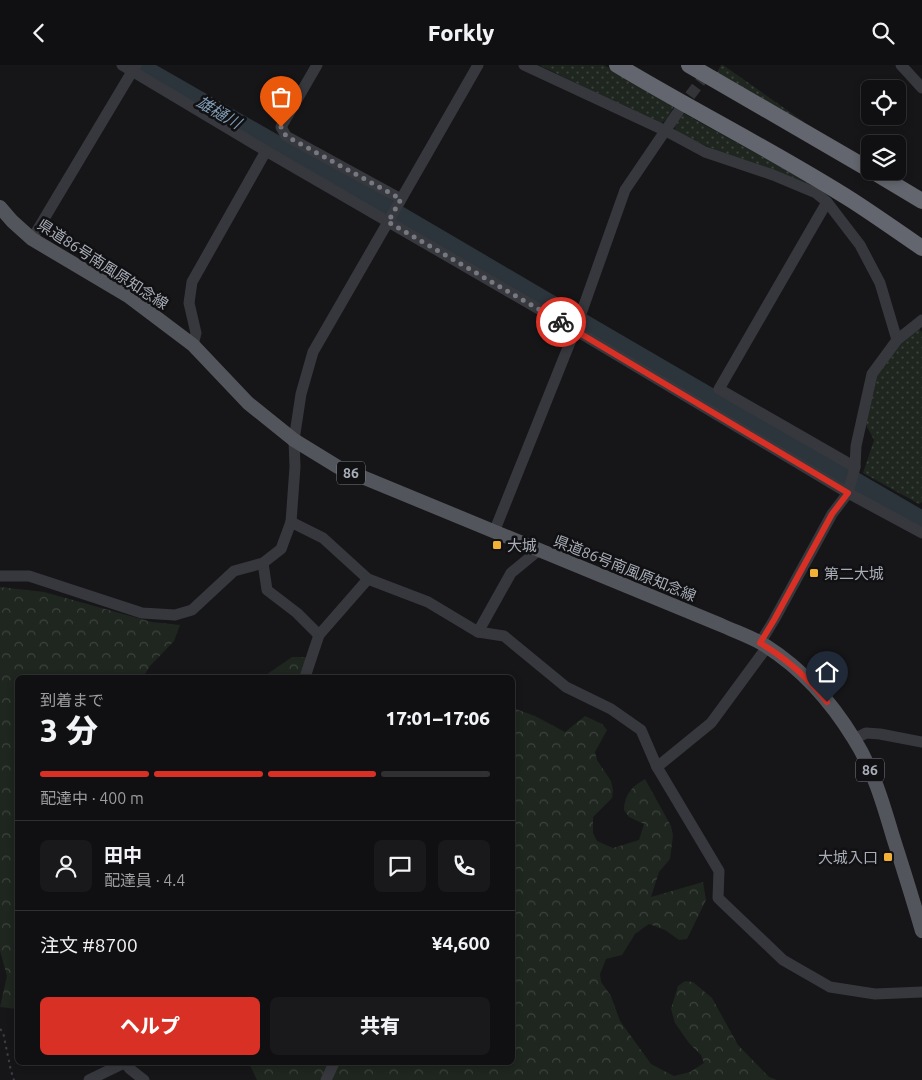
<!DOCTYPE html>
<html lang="ja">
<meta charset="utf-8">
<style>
body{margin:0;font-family:Ubuntu,"Noto Sans JP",sans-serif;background:#19191b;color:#f1f3f6;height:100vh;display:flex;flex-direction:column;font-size:19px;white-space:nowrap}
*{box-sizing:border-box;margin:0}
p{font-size:16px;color:#9c9d9f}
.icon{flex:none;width:28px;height:28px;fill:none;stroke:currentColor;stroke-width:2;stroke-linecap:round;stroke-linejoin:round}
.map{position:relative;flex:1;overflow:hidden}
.side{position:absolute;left:15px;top:610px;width:500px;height:390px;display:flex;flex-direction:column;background:#101012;border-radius:8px;box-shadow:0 2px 8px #0003,0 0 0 1px #303032}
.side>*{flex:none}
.buttons{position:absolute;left:861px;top:15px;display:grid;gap:10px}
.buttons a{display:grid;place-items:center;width:45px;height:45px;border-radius:8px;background:#101012;box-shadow:0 2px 8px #0003,0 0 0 1px #303032;font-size:25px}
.pin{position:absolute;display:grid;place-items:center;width:42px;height:42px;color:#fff;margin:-51px -21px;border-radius:50% 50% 50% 0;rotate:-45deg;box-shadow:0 0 5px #0007}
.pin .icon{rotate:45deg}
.courier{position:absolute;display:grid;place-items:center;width:50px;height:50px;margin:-25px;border:4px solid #d93025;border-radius:50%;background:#fff;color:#222;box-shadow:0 1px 6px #0007}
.overview em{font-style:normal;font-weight:800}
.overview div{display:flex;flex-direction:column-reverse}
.overview{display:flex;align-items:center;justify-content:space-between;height:85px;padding:0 25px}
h1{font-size:32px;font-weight:800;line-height:38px}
.bar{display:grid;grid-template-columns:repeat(4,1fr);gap:8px 5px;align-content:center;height:60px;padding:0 25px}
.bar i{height:6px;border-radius:4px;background:#303032}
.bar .on{background:#d93025}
.bar p{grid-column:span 4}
.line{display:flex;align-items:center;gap:12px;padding:0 25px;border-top:1px solid #303032}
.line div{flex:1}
.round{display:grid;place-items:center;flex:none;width:52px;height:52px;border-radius:8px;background:#19191b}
.primary-button{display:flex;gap:10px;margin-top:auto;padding:10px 25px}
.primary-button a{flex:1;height:58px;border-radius:8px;background:#d93025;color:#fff;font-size:20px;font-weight:800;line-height:58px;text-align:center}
.primary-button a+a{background:#19191b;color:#f1f3f6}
header{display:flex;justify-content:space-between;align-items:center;height:65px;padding:0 25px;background:#101012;font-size:22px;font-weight:800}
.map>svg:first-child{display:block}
.green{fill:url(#green-dots)}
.forest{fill:url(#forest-crowns)}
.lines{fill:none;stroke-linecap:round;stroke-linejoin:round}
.river{stroke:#2c353c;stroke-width:18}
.minor-tunnel{stroke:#333438;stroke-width:11;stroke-dasharray:11 5.5;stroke-linecap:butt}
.path{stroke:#3d3f44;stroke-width:2;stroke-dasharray:2.5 4;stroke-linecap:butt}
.minor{stroke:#37383d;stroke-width:11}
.major{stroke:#53555c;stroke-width:14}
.highway{stroke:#63666e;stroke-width:16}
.done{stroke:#757880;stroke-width:5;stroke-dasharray:0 9}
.route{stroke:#d93025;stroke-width:6}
.poi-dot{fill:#f2b134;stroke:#111113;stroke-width:2}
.labels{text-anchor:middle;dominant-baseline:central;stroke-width:5;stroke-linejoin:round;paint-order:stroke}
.shield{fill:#111113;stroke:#7b7e86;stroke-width:1}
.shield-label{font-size:14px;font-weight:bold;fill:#a8adb8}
.street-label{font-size:15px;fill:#a8adb8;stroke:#111113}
.poi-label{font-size:15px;fill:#a8adb8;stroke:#111113;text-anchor:start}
.water-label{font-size:16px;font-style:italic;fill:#7f9bb3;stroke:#111113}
</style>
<header><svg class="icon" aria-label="back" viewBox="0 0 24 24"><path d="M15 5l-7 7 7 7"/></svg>Forkly<svg class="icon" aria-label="search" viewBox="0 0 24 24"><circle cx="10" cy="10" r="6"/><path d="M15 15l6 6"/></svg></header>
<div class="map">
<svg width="922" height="1015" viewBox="0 0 922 1015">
<defs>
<pattern id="green-dots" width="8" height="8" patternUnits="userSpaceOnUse" patternTransform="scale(1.25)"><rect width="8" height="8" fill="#1e261f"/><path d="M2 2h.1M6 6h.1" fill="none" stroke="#3c433d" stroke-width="1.8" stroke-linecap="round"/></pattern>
<pattern id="forest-crowns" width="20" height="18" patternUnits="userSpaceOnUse" patternTransform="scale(1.25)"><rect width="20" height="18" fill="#1e261f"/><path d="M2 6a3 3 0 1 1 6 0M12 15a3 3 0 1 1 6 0" fill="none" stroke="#3c433d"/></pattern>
</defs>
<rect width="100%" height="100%" fill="#161618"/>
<!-- green -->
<g class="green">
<path d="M 539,0 L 604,0 L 674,41 L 667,54 L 660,59 Z"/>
<path d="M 721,0 L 723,0 L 804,57 L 802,59 L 716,10 Z"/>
<path d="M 683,48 L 815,121 L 723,88 L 678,69 L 675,64 L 674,60 Z"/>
<path d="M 919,264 L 922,267 L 922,437 L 919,439 L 863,408 L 874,375 L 865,358 L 876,310 L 889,291 L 911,269 Z"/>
</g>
<!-- forest -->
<g class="forest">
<path d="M 0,522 L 44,527 L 152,557 L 180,560 L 174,576 L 150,601 L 143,612 L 18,612 L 17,944 L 0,942 L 7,911 L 0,886 Z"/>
<path d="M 292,592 L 308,592 L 299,612 L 263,612 Z"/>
<path d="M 513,643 L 535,651 L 565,667 L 585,651 L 602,659 L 607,665 L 595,687 L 597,695 L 611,716 L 613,725 L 612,733 L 593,752 L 593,768 L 597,776 L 613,783 L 639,775 L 644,759 L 629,752 L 624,745 C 625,728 632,722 645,714 L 671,761 L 673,770 L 670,794 L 659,807 L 651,832 L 703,817 L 706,835 L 687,874 L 679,875 L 665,865 L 649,859 L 635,869 L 622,890 L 606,894 L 600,909 L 601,917 L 611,931 L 620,956 L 651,999 L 674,1011 L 690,1007 L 704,998 L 701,990 L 689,978 L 675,958 L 671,944 L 678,921 L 685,916 L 693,917 L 712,933 L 738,980 L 769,1012 L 777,1015 L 257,1015 L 249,998 L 512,998 Z"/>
</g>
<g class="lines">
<!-- river -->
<path class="river" d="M 138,0 L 374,135 L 592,263 L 922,455"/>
<!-- minor-tunnel -->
<path class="minor-tunnel" d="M 680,44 L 709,5"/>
<!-- path -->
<path class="path" d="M 0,964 L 3,967 L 11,1006 L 14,1015"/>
<!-- minor -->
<g class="minor">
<path d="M 122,0 L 266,86 L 575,265 L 848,428 L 922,468"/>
<path d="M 317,0 L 281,62 L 286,71 L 401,134"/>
<path d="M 524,0 L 666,66 L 705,87 L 773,110 L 816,128 L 827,137 L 860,180 L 880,218 L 897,275"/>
<path d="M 901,0 L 922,23"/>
<path d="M 827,137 L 719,324 L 855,402"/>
<path d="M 32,174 L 136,0"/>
<path d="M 193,280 L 196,268 L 189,238 L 192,217 L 266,86"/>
<path d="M 291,457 L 323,473 L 368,514 L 428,537 L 478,567 L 504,571 L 566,622 L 611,644 L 641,665 L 657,702 L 719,806 L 718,833 L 783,895 L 830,922 L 875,929 L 922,927"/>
<path d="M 494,467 L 577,260 L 625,125 L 680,44"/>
<path d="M 263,498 L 267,525 L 297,548 L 319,570"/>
<path d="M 0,511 L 29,511 L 142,548 L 175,550 L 192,545 L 234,506 L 263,498 L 281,484 L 291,457 L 295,402 L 294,375 L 301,329 L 313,287 L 388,157 L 478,0"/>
<path d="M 478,567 L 511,508 L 539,485"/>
<path d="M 760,578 L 774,555 L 832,449 L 848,428 L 855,402 L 856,381 L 872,309 L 897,275 L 922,255"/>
<path d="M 305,612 L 319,570 L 368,514"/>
<path d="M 854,674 L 866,668 L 880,669 L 922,677"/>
<path d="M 657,702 L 711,658 L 767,582"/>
<path d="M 125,998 L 130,1004 L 144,1015"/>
<path d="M 89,1015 L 124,998"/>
<path d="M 326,1015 L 334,998"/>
</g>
<!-- major -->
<path class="major" d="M 0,142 L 12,156 L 32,174 L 128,231 L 193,280 L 248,338 L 294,375 L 338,402 L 721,560 C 736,567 752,572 766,581 C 802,604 832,638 854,674 C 873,704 883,738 893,772 C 903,803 913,835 922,866"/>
<!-- highway -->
<g class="highway">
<path d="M 617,0 C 695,47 776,87 853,136 C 876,151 899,167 922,183"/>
<path d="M 689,0 L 870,105"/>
<path d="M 872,106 L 922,136"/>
</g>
</g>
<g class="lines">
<!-- done -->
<path class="done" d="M 281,62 L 286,71 L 401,134 L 388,157 L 561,257"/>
<!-- route -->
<path class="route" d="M 561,257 L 848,428 L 832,449 L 774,555 L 760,578 C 786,593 809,614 827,637"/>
</g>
<!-- markers -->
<g class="poi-dot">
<rect x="492" y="475" width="10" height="10" rx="2.5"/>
<rect x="809" y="503" width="10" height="10" rx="2.5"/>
<rect x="883" y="787" width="10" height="10" rx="2.5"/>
</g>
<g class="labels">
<!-- shield labels -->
<g class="shield">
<rect x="337" y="396.5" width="28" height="23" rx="4"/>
<rect x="856" y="693.5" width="28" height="23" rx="4"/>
</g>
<g class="shield-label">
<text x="351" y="408">86</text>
<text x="870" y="705">86</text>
</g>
<!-- street labels -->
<g class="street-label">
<text transform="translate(103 199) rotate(33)">県道86号南風原知念線</text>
<text transform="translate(625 503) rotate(22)">県道86号南風原知念線</text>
</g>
<!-- poi labels -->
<g class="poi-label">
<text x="507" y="480">大城</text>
<text x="824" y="508">第二大城</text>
<text x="878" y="792" text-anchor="end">大城入口</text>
</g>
<!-- water labels -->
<g class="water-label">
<text transform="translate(219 47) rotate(30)">雄樋川</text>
</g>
</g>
</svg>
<div class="buttons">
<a><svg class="icon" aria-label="locate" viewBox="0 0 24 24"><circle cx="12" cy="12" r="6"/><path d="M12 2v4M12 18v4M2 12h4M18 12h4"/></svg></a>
<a><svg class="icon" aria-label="layers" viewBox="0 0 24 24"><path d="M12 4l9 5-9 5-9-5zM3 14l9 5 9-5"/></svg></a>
</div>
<div class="pin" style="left:281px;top:62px;background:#ea580c"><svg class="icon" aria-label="bag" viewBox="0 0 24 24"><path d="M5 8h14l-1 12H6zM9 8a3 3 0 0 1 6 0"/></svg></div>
<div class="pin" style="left:827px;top:637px;background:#1f2937"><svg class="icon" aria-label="home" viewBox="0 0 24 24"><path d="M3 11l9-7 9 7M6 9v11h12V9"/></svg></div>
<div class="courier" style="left:561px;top:257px"><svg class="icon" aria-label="bike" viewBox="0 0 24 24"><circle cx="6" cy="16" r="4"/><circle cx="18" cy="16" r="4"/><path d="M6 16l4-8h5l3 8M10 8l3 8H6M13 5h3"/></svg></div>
<section class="side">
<div class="overview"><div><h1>3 分</h1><p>到着まで</p></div><em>17:01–17:06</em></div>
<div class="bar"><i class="on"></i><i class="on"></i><i class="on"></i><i></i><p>配達中 · 400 m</p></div>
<div class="line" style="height:90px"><a class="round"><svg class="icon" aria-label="person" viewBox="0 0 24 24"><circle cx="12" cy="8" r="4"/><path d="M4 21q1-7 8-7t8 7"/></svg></a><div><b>田中</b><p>配達員 · 4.4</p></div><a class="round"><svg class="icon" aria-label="chat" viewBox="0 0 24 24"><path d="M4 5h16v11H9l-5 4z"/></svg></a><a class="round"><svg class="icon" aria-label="phone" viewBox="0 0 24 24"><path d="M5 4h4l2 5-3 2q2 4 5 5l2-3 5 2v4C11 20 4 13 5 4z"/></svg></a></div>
<div class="line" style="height:65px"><div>注文 #8700</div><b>¥4,600</b></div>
<div class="primary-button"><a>ヘルプ</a><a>共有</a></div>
</section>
</div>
